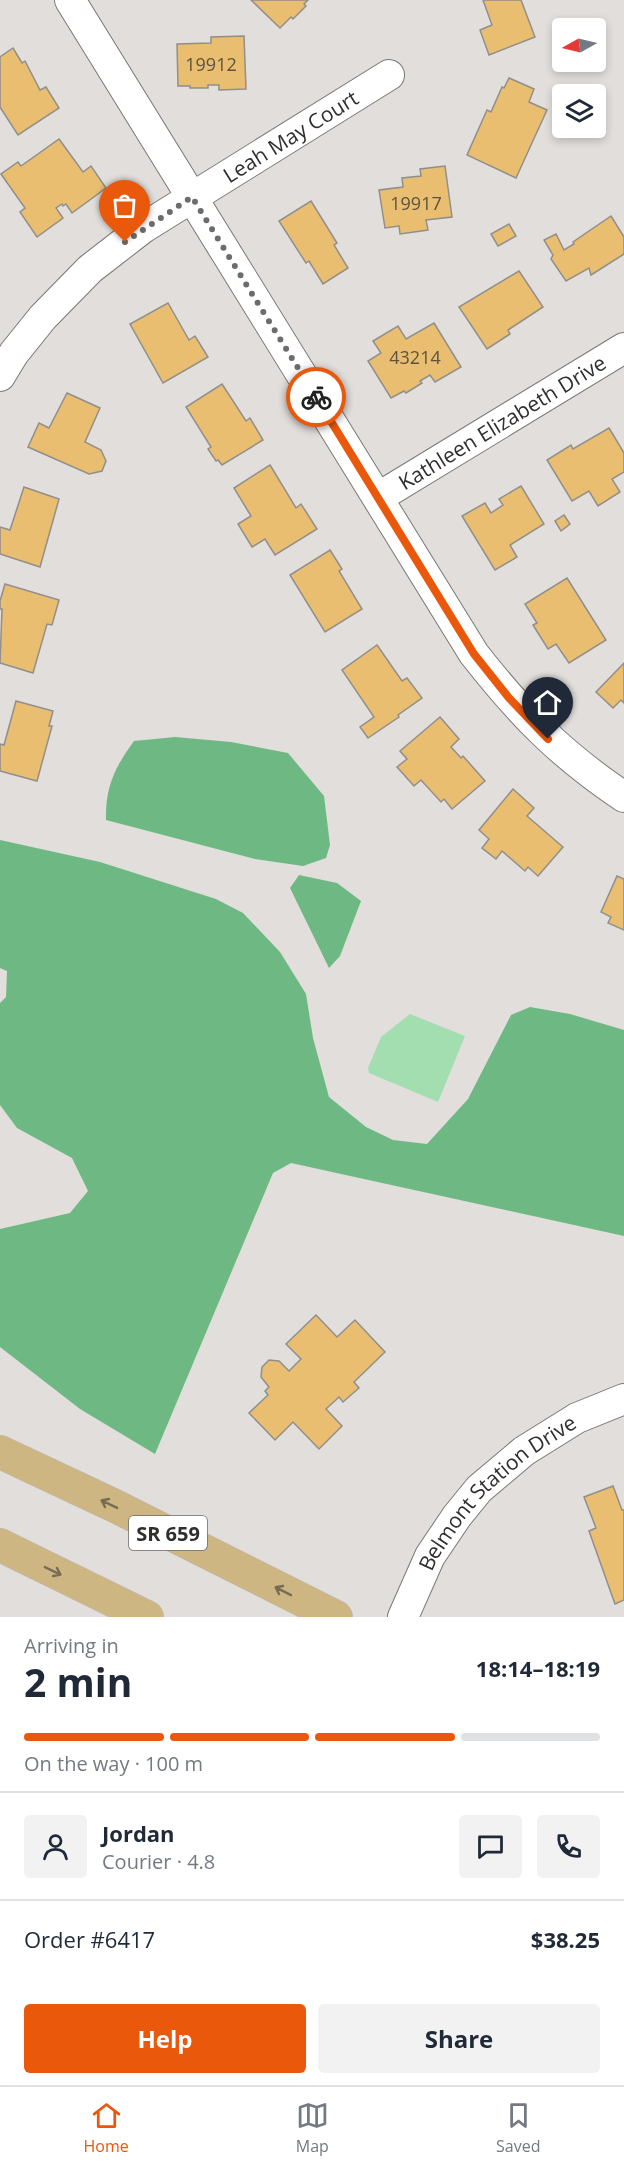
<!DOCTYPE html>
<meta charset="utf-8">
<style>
body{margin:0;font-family:"Open Sans",sans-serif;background:#f2f2f3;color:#1f2937;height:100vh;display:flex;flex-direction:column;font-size:22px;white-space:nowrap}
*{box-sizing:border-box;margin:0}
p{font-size:20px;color:#747a83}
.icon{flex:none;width:33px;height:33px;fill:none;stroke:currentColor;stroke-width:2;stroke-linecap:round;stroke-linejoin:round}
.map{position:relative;height:1617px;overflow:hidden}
.sheet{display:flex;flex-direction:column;background:#fff;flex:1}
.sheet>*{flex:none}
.needle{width:39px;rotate:262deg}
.controls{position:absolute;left:552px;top:18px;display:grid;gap:12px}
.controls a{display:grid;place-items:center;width:54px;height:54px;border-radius:6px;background:#fff;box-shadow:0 3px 9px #0003;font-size:30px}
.pin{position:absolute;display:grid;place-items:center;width:51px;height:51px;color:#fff;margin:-62px -26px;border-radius:50% 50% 50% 0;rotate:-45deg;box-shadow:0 0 6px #0007}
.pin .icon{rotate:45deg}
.courier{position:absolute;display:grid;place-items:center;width:60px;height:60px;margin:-30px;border:4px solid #ea580c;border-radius:50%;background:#fff;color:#222;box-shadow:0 2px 8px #0007}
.head em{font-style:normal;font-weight:700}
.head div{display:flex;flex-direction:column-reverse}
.head{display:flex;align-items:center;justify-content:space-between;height:102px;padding:0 24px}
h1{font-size:39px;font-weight:700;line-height:45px}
.bar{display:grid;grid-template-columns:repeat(4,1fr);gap:9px 6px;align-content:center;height:72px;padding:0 24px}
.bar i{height:8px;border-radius:4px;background:#e0e1e3}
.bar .selected{background:#ea580c}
.bar p{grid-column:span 4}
.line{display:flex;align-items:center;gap:15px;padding:0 24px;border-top:2px solid #e0e1e3}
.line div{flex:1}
.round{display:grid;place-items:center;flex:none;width:63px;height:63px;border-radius:6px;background:#f2f2f3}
.action{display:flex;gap:12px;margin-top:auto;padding:12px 24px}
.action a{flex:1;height:69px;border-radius:6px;background:#ea580c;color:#fff;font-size:24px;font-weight:700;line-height:69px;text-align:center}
.action a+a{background:#f2f2f3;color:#1f2937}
.menu{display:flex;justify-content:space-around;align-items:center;height:84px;border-top:2px solid #e0e1e3;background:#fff;font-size:16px;color:#747a83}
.menu a{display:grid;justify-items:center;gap:3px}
.menu .selected{color:#ea580c}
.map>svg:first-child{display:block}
.green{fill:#a2deb0}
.forest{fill:#6eb983}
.building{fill:#e9be70;stroke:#918f8b;stroke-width:1.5}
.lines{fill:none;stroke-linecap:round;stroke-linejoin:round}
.minor-casing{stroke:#7a7874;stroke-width:32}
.major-casing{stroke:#bdbcbc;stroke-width:34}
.minor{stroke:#fff;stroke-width:30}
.major{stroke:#ceb683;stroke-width:33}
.oneway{stroke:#776c54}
.done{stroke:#6e6c6b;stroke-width:6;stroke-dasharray:0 10.8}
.route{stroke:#ea580c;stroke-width:8}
.labels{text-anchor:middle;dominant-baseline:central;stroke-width:5;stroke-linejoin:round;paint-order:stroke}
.number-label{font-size:18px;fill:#5e533e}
.shield{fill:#fff;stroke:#6e6d6d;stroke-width:1.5}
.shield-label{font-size:20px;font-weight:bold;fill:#302f2e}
.street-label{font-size:21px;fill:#302f2e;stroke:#fff}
</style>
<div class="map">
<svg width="624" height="1617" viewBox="0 0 624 1617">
<rect width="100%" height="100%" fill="#e1dedb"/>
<!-- green -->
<path class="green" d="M 410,1014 L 465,1036 L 438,1102 L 369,1073 L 368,1068 L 381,1037 Z"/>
<!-- forest -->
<g class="forest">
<path d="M 175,737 L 231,742 L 288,753 L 324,796 L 330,845 L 326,858 L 303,866 L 255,859 L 106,820 C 105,787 115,767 134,741 Z"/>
<path d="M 0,840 L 100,862 L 216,899 L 243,913 L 280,952 L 306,994 L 313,1038 L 329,1097 L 366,1127 L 393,1140 L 427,1144 L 468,1099 L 511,1015 L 530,1007 L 570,1014 L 624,1030 L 624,1236 L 291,1163 L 273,1173 L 155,1454 L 80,1409 L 0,1347 L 0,1229 L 70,1213 L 88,1191 L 72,1158 L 17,1128 L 0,1105 L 0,1003 L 6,997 L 7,971 L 0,968 Z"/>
<path d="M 299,875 L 337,883 L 361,901 L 340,956 L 329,968 L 290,888 Z"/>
</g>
<!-- building -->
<g class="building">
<path d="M 251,0 L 308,0 L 304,4 L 306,6 L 293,19 L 291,17 L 280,28 Z"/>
<path d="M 483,0 L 521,0 L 535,37 L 489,55 L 480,30 L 492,25 Z"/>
<path d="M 244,36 L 246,89 L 219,90 L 219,85 L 208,85 L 208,88 L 190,88 L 190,86 L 178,86 L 177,44 L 211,43 L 211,37 Z"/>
<path d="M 13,48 L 22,63 L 25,61 L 40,90 L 46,87 L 59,108 L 18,135 L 0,107 L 0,57 Z"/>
<path d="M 509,78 L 534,89 L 529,102 L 547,110 L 516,178 L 467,155 L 487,110 L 491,112 L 502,87 L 504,88 Z"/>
<path d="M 59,139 L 83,172 L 91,166 L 106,188 L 72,213 L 66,204 L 63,206 L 62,204 L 56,208 L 63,218 L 37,237 L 20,212 L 25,208 L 1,174 L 18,162 L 21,166 Z"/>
<path d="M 445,166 L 452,217 L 426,220 L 428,230 L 400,234 L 399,226 L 385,228 L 379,190 L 403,187 L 402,178 L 421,176 L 420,169 Z"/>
<path d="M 311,201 L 337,243 L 334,245 L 348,268 L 323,284 L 309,261 L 306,263 L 279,221 Z"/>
<path d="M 611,216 L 624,237 L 624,254 L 591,275 L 589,268 L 566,281 L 551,259 L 553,255 L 544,240 L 556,234 L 564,250 L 574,244 L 573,242 Z"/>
<path d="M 509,224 L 516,236 L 498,246 L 491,234 Z"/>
<path d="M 519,271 L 543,307 L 508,330 L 510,334 L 487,349 L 459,307 Z"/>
<path d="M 168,303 L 189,340 L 195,336 L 208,357 L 163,383 L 130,324 Z"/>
<path d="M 434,323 L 461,367 L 435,382 L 430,375 L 420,381 L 422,383 L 406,393 L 404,391 L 391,398 L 368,361 L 381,353 L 373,341 L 398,326 L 406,339 Z"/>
<path d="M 222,384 L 246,421 L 250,418 L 263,440 L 222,465 L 218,460 L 216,461 L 208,449 L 211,447 L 186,407 Z"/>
<path d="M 67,393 L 100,408 L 85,442 L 101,450 L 106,461 L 102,471 L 89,474 L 28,447 L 39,423 L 49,428 Z"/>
<path d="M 609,428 L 624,453 L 624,472 L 612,479 L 620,492 L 598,506 L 589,491 L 572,501 L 547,460 L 571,445 L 573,449 Z"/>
<path d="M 270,465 L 296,508 L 301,504 L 317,529 L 275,555 L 265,539 L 252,547 L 238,524 L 251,516 L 234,488 Z"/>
<path d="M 521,486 L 544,524 L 510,545 L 517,557 L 495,570 L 462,516 L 485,503 L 491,513 L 503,505 L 499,499 Z"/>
<path d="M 24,487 L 59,499 L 40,567 L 0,554 L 0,527 L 10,530 Z"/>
<path d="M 564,515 L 570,524 L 561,531 L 555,521 Z"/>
<path d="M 330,550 L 342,569 L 339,571 L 362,609 L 325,632 L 290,575 Z"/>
<path d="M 567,578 L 606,640 L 569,663 L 556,644 L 548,649 L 533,625 L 537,623 L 525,604 Z"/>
<path d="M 5,584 L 59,600 L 52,625 L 47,624 L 33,673 L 0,663 L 2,609 L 0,609 L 0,601 Z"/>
<path d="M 377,645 L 402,681 L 407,678 L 422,698 L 398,715 L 399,717 L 368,738 L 360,727 L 374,717 L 342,670 Z"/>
<path d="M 624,663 L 624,703 L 621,700 L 613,708 L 596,692 Z"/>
<path d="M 16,701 L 53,711 L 49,726 L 52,726 L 37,781 L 0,771 L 0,744 L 4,745 Z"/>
<path d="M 440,717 L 459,739 L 451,747 L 461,758 L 463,756 L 485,781 L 452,809 L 444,799 L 441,802 L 421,780 L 414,786 L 397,767 L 407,759 L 400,751 Z"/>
<path d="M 513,789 L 534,808 L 527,816 L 563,847 L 538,876 L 528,867 L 525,871 L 502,851 L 496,859 L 482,848 L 489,839 L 479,830 Z"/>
<path d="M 617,876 L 624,879 L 624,930 L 608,923 L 611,917 L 601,912 Z"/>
<path d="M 316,1315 L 337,1337 L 355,1320 L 385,1352 L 354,1382 L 359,1388 L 343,1402 L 339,1397 L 326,1409 L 342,1426 L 319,1449 L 293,1422 L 275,1440 L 249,1413 L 268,1395 L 265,1391 L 269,1387 L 261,1377 L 262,1367 L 269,1360 L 279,1361 L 289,1371 L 301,1359 L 286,1344 Z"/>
<path d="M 613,1486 L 622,1510 L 624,1510 L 624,1600 L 615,1604 L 589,1531 L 596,1528 L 584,1497 Z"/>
</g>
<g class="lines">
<defs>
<g id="minor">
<path d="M 70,0 L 474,654 C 521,714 560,754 624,797"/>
<path id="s1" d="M 0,376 L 14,353 L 43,317 L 90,269 L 143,228 L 389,75"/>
<path id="s2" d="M 379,497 L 624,348"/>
<path id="s3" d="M 403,1617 L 430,1556 L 457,1516 L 479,1489 L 524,1451 L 577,1418 L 624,1399"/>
</g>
<g id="major">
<path d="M 0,1452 L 113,1505 L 336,1617"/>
<path d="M 0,1545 L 147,1617"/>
</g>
</defs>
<!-- minor casing -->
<use href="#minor" class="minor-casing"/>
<!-- major casing -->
<use href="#major" class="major-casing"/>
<!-- minor -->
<use href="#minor" class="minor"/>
<!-- major -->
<use href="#major" class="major"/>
</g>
<!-- one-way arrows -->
<defs><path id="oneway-shaft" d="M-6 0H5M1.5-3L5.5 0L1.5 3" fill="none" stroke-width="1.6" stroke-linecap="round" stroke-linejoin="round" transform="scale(1.5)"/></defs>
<g class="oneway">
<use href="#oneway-shaft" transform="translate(109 1504) rotate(-154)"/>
<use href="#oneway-shaft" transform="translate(53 1571) rotate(26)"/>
<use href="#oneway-shaft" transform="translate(283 1591) rotate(-153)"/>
</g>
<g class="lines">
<!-- done -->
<path class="done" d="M 125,242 L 192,197 L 316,397"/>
<!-- route -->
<path class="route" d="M 316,397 L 474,654 L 509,698 L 548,739"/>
</g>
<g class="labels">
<!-- number labels -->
<g class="number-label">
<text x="211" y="64">19912</text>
<text x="416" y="203">19917</text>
<text x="415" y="357">43214</text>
</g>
<!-- shield labels -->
<rect class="shield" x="129" y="1516" width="78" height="34" rx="4.5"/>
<g class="shield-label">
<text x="168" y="1533">SR 659</text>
</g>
<!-- street labels -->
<g class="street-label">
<text stroke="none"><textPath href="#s1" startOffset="381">Leah May Court</textPath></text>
<text stroke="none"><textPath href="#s2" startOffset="144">Kathleen Elizabeth Drive</textPath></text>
<text stroke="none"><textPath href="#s3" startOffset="160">Belmont Station Drive</textPath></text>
</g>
</g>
</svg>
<div class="controls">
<a><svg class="needle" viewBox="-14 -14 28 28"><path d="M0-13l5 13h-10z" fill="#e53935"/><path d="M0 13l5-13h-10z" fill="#747a83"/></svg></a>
<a><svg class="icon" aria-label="layers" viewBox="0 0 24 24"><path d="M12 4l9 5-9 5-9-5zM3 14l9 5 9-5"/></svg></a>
</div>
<div class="pin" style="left:125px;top:242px;background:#ea580c"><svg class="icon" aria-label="bag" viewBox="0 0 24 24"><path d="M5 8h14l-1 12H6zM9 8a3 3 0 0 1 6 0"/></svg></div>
<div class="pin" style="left:548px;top:739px;background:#1f2937"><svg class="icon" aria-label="home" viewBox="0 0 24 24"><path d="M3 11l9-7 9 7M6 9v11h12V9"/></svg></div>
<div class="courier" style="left:316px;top:397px"><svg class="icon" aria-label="bike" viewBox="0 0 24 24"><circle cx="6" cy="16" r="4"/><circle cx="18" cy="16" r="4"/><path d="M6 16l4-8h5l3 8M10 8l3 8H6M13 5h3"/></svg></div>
</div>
<section class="sheet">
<div class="head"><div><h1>2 min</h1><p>Arriving in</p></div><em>18:14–18:19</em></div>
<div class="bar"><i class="selected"></i><i class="selected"></i><i class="selected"></i><i></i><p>On the way · 100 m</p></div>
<div class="line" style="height:108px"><a class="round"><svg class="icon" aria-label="person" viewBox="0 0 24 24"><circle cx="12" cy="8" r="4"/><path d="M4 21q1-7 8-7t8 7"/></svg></a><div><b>Jordan</b><p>Courier · 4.8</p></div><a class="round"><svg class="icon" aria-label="chat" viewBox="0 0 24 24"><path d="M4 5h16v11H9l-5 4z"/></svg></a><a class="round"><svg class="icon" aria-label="phone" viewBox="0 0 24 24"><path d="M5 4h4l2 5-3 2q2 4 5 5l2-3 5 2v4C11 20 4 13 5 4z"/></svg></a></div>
<div class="line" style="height:78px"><div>Order #6417</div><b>$38.25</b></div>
<div class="action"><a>Help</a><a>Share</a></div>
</section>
<nav class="menu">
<a class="selected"><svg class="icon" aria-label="home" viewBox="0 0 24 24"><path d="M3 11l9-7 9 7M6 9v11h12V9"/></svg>Home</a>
<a><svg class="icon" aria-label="map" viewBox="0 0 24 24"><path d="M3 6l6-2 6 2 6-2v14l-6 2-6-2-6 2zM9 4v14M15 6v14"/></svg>Map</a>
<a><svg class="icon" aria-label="saved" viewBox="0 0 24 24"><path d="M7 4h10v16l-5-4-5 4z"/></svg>Saved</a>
</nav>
